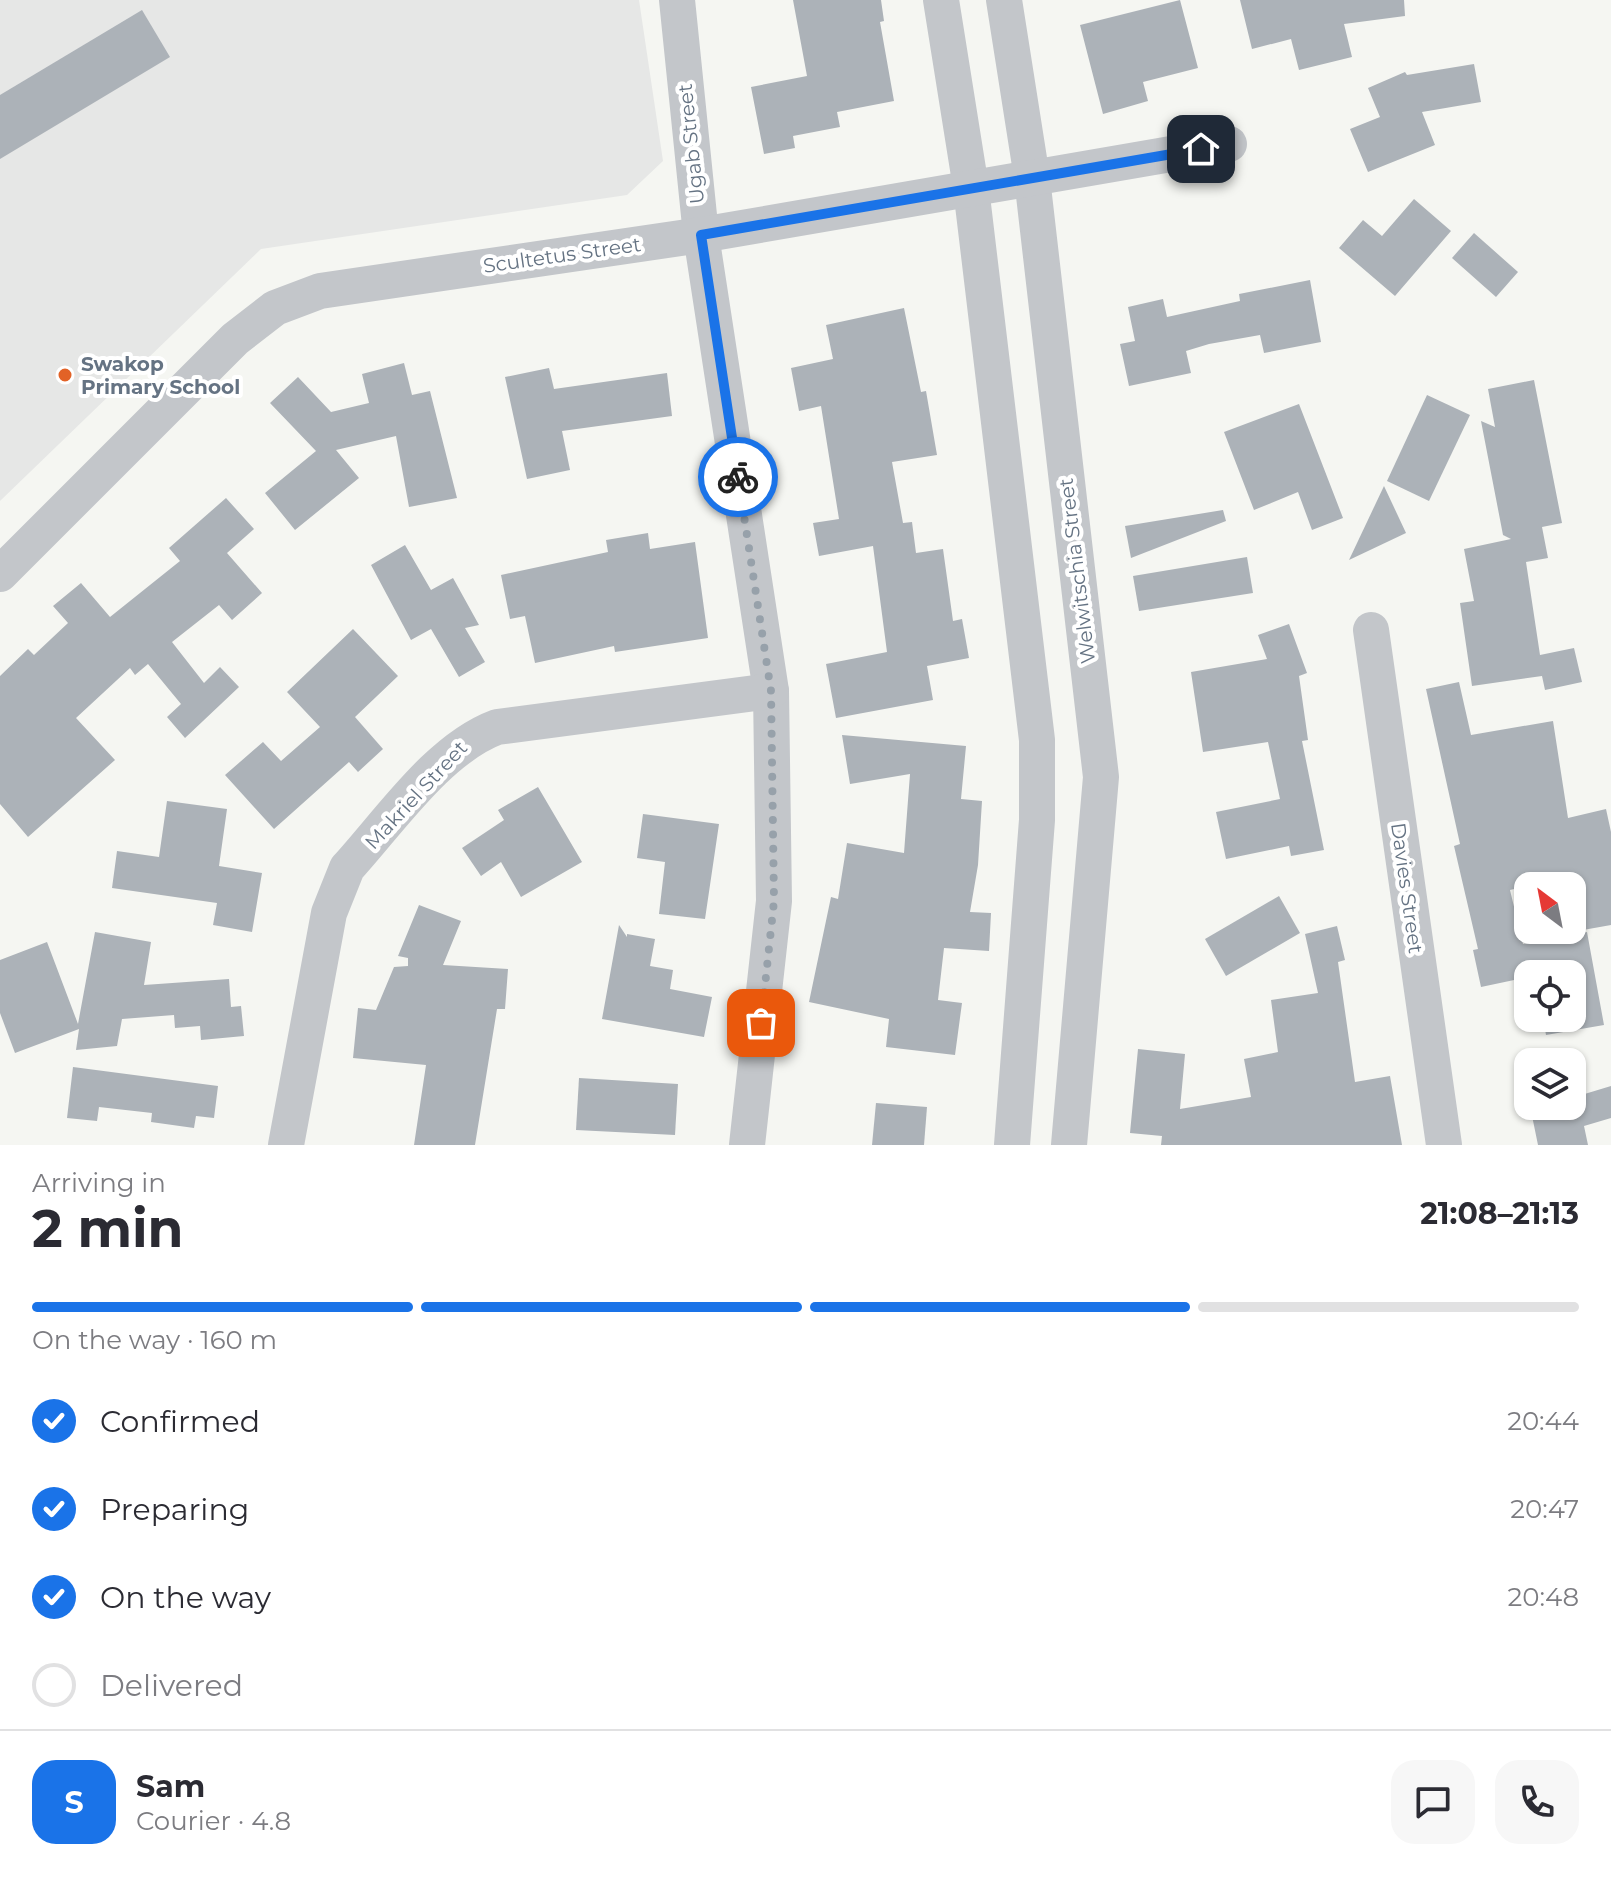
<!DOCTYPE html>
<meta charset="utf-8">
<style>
body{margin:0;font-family:Montserrat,sans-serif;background:#f7f7f7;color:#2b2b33;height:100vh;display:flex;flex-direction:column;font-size:30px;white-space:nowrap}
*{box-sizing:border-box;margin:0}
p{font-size:26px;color:#7c7c81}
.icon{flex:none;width:44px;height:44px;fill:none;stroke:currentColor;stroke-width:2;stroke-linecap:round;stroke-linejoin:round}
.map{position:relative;height:1145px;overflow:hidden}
.drawer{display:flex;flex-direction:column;background:#fff;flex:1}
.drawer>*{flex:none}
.needle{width:52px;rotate:328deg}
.fabs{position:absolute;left:1514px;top:872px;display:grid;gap:16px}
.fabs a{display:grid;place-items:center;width:72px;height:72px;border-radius:16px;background:#fff;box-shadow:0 2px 6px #0004;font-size:40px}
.pin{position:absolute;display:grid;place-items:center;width:68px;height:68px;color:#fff;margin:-34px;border-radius:16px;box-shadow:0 4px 12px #0006}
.courier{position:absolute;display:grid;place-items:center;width:80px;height:80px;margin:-40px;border:6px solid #1a73e8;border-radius:50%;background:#fff;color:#222;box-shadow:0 2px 10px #0007}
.headline em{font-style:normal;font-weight:700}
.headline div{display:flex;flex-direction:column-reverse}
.headline{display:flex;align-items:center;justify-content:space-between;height:136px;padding:0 32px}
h1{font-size:52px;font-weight:700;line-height:60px}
.bar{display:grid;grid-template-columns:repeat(4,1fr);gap:12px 8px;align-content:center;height:96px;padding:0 32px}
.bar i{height:10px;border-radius:6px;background:#e1e1e2}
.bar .selected{background:#1a73e8}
.bar p{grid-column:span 4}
.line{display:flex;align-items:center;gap:20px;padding:0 32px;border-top:2px solid #e1e1e2}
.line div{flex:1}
.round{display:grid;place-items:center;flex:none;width:84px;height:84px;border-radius:24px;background:#f7f7f7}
ol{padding:0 32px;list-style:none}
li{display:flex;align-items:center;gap:24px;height:88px}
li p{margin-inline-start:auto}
li .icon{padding:8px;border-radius:50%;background:#1a73e8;color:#fff;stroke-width:4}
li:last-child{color:#7c7c81}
li i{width:44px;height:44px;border:4px solid #e1e1e2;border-radius:50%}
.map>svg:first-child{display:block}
.built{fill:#e6e7e6}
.building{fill:#acb2b8}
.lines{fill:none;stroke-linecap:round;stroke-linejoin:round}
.minor{stroke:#c3c6ca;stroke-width:36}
.done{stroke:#97a1aa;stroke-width:8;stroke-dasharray:0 14.4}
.route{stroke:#1a73e8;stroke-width:10}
.poi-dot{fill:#e26226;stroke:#fff;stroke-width:3}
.labels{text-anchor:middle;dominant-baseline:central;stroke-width:8;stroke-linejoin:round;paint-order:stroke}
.street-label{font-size:20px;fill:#657383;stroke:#fff}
.poi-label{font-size:20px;font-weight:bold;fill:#657383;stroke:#fff;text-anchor:start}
</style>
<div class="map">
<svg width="1611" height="1145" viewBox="0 0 1611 1145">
<rect width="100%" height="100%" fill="#f5f6f2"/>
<!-- built -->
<path class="built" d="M 0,0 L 639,0 L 663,161 L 627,195 L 261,249 L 0,501 Z"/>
<!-- building -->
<g class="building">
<path d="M 793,0 L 881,0 L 884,21 L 880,22 L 894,101 L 837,112 L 840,127 L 793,136 L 795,148 L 764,154 L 751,87 L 807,76 Z"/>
<path d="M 1180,0 L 1198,68 L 1143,82 L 1148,101 L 1103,114 L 1080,25 Z"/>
<path d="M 1240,0 L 1404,0 L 1405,16 L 1344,24 L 1352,57 L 1299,70 L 1291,39 L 1252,49 Z"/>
<path d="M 142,10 L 170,57 L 0,159 L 0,95 Z"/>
<path d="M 1474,64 L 1481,102 L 1422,112 L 1435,145 L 1368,172 L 1350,129 L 1380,117 L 1368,88 L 1405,72 L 1407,75 Z"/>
<path d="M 1414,199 L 1451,231 L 1395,296 L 1339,248 L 1363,220 L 1382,236 Z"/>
<path d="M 1474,233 L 1518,272 L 1496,297 L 1452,258 Z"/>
<path d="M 1310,280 L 1321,342 L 1264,353 L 1260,335 L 1209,344 L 1186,351 L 1191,373 L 1129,386 L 1120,344 L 1135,341 L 1128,307 L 1163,299 L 1167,317 L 1240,301 L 1239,294 Z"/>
<path d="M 904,308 L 921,392 L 926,391 L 937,455 L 892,462 L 903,523 L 912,522 L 916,553 L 943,549 L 953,621 L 962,619 L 969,658 L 927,666 L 933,700 L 836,718 L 826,664 L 887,652 L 873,546 L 819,556 L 813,523 L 839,519 L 821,406 L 799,411 L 791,368 L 833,359 L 826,325 Z"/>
<path d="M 404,363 L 412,395 L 430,391 L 457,498 L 409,507 L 396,436 L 336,450 L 359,478 L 295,530 L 265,493 L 316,451 L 270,403 L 298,377 L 331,412 L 369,403 L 362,374 Z"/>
<path d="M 549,368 L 554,389 L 667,373 L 672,416 L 562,431 L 570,470 L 527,479 L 505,377 Z"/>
<path d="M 1534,380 L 1562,523 L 1542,527 L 1548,558 L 1526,562 L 1540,655 L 1574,648 L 1582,682 L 1545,690 L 1542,676 L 1472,686 L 1460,603 L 1474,601 L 1464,549 L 1511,539 L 1503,535 L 1481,421 L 1495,427 L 1488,389 Z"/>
<path d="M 1427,395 L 1470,415 L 1429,501 L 1387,481 Z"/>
<path d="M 1299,404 L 1343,518 L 1312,530 L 1298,492 L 1254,510 L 1224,432 Z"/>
<path d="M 1384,486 L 1406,533 L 1349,560 Z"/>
<path d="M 226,498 L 254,529 L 227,553 L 262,593 L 232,620 L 219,605 L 172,642 L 204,683 L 220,667 L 239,687 L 185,738 L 167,717 L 181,704 L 148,664 L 135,675 L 130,668 L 76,718 L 115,760 L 28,837 L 0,804 L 0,676 L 28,649 L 34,655 L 68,623 L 53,606 L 81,583 L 110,617 L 180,561 L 169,548 Z"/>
<path d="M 1223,510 L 1226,521 L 1131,558 L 1125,526 Z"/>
<path d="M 648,533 L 650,549 L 695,542 L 708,638 L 615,652 L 614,646 L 535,663 L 525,616 L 510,619 L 501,575 L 608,552 L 606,540 Z"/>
<path d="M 405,545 L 431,590 L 453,578 L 479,625 L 465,628 L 485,662 L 459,677 L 431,629 L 411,640 L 371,565 Z"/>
<path d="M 1247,557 L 1253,593 L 1139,611 L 1133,576 Z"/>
<path d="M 1289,624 L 1307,673 L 1299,676 L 1308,740 L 1302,741 L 1324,850 L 1291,856 L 1289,846 L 1226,859 L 1216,812 L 1280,799 L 1268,742 L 1203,752 L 1191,672 L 1267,659 L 1258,635 Z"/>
<path d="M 353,629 L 398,676 L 355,717 L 383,749 L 358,772 L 349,762 L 274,829 L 225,775 L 263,742 L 281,761 L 320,727 L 287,692 Z"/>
<path d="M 1459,682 L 1471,735 L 1553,721 L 1568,818 L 1606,809 L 1611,832 L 1611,925 L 1583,930 L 1574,875 L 1510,890 L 1523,944 L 1587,932 L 1604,1025 L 1546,1035 L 1543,1018 L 1572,1018 L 1572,974 L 1528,974 L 1528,977 L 1481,987 L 1473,950 L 1478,949 L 1454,846 L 1460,844 L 1426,689 Z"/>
<path d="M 842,735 L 966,746 L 961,799 L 982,801 L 978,865 L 970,912 L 991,913 L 989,951 L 944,948 L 938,1000 L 962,1003 L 955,1055 L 886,1047 L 889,1019 L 809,1002 L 831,897 L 838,899 L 847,843 L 904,853 L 910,774 L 850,784 Z"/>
<path d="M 538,787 L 582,862 L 521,897 L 501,862 L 481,876 L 462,848 L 504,820 L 498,810 Z"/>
<path d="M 167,801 L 227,809 L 219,866 L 262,873 L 252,932 L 213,925 L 217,903 L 112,888 L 117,851 L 159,857 Z"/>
<path d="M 643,814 L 719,824 L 705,919 L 659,914 L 665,862 L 637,858 Z"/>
<path d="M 1279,896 L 1300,933 L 1226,976 L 1205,939 Z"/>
<path d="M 419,905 L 461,921 L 443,965 L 508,969 L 505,1009 L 497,1009 L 475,1145 L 414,1145 L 426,1065 L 353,1058 L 358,1008 L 376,1010 L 394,967 L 408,966 L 408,958 L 398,956 Z"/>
<path d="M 619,925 L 627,937 L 627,934 L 655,939 L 650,966 L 673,970 L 670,989 L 712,997 L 704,1037 L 602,1019 Z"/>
<path d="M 1337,926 L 1345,960 L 1338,962 L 1355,1082 L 1390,1076 L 1402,1145 L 1161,1145 L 1162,1136 L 1130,1133 L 1138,1049 L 1185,1054 L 1180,1109 L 1251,1097 L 1244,1059 L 1278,1052 L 1271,1000 L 1318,993 L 1305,934 Z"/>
<path d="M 95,932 L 151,942 L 144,985 L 229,979 L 231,1007 L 241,1006 L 244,1036 L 201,1040 L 200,1026 L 175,1028 L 174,1015 L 122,1019 L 117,1046 L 76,1050 L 79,1029 L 15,1053 L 0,1013 L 0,960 L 47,942 L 78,1024 Z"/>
<path d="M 1572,1064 L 1578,1096 L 1611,1086 L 1611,1118 L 1584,1126 L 1588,1145 L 1538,1145 L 1530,1106 L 1572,1106 Z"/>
<path d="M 73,1067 L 218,1086 L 214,1118 L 196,1116 L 194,1128 L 151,1122 L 152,1113 L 99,1107 L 97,1121 L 67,1118 Z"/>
<path d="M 579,1078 L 678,1084 L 675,1135 L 576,1130 Z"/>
<path d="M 876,1103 L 927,1107 L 924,1145 L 872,1145 Z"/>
</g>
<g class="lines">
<!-- minor -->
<g class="minor">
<path d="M 677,0 L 701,235 L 771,691 L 774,901 L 747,1145"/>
<path d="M 941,0 L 971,188 L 1037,740 L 1037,820 L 1012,1145"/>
<path d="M 1004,0 L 1032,178 L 1101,777 L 1069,1145"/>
<path d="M 0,574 L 235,339 L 275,308 L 320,291 L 701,235 L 1229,144"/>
<path d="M 1371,630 L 1444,1145"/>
<path d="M 286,1145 L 329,913 L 347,868 C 390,821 438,749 497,727 L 771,691"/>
</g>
</g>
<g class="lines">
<!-- done -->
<path class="done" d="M 738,477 L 771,691 L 774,901 L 761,1023"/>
<!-- route -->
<path class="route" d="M 738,477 L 701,235 L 1201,149"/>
</g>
<!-- markers -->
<circle class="poi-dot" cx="65" cy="375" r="8"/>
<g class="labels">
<!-- street labels -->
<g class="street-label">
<text transform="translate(691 144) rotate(-96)">Ugab Street</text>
<text transform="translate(562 255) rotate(-8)">Scultetus Street</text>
<text transform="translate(1077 571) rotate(-97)">Welwitschia Street</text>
<text transform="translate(416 795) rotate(-47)">Makriel Street</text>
<text transform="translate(1407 888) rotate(82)">Davies Street</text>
</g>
<!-- poi labels -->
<g class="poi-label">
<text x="81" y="364">Swakop<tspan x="81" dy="23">Primary School</tspan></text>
</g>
</g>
</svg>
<div class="fabs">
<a><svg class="needle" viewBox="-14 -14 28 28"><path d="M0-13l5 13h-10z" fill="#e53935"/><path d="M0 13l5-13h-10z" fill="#7c7c81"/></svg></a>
<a><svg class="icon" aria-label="locate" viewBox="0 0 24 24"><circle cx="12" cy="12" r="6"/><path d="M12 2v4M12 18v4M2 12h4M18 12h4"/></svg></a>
<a><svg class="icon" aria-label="layers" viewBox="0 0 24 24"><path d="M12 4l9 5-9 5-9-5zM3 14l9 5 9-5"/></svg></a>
</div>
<div class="pin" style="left:761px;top:1023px;background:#ea580c"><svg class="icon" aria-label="bag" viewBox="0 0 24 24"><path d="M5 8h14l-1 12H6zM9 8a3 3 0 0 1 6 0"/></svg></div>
<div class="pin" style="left:1201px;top:149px;background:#1f2937"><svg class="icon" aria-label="home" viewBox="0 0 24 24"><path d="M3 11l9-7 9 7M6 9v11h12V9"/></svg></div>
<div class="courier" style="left:738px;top:477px"><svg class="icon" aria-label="bike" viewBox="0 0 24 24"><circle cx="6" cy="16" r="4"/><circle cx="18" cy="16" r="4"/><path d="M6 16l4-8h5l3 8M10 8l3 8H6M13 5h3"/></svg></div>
</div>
<section class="drawer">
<div class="headline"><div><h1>2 min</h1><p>Arriving in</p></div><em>21:08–21:13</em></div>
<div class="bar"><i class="selected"></i><i class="selected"></i><i class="selected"></i><i></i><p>On the way · 160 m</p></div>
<ol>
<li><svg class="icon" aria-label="check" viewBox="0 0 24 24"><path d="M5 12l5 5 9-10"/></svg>Confirmed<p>20:44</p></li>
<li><svg class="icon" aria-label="check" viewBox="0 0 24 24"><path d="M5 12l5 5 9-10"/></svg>Preparing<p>20:47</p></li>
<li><svg class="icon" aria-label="check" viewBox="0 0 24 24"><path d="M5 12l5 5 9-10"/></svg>On the way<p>20:48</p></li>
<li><i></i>Delivered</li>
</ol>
<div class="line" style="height:144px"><b class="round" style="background:#1a73e8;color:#fff">S</b><div><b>Sam</b><p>Courier · 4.8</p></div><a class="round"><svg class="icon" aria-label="chat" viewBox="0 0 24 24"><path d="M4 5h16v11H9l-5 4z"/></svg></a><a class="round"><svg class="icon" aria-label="phone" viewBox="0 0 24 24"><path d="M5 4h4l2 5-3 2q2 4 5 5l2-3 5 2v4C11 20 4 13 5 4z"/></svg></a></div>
</section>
